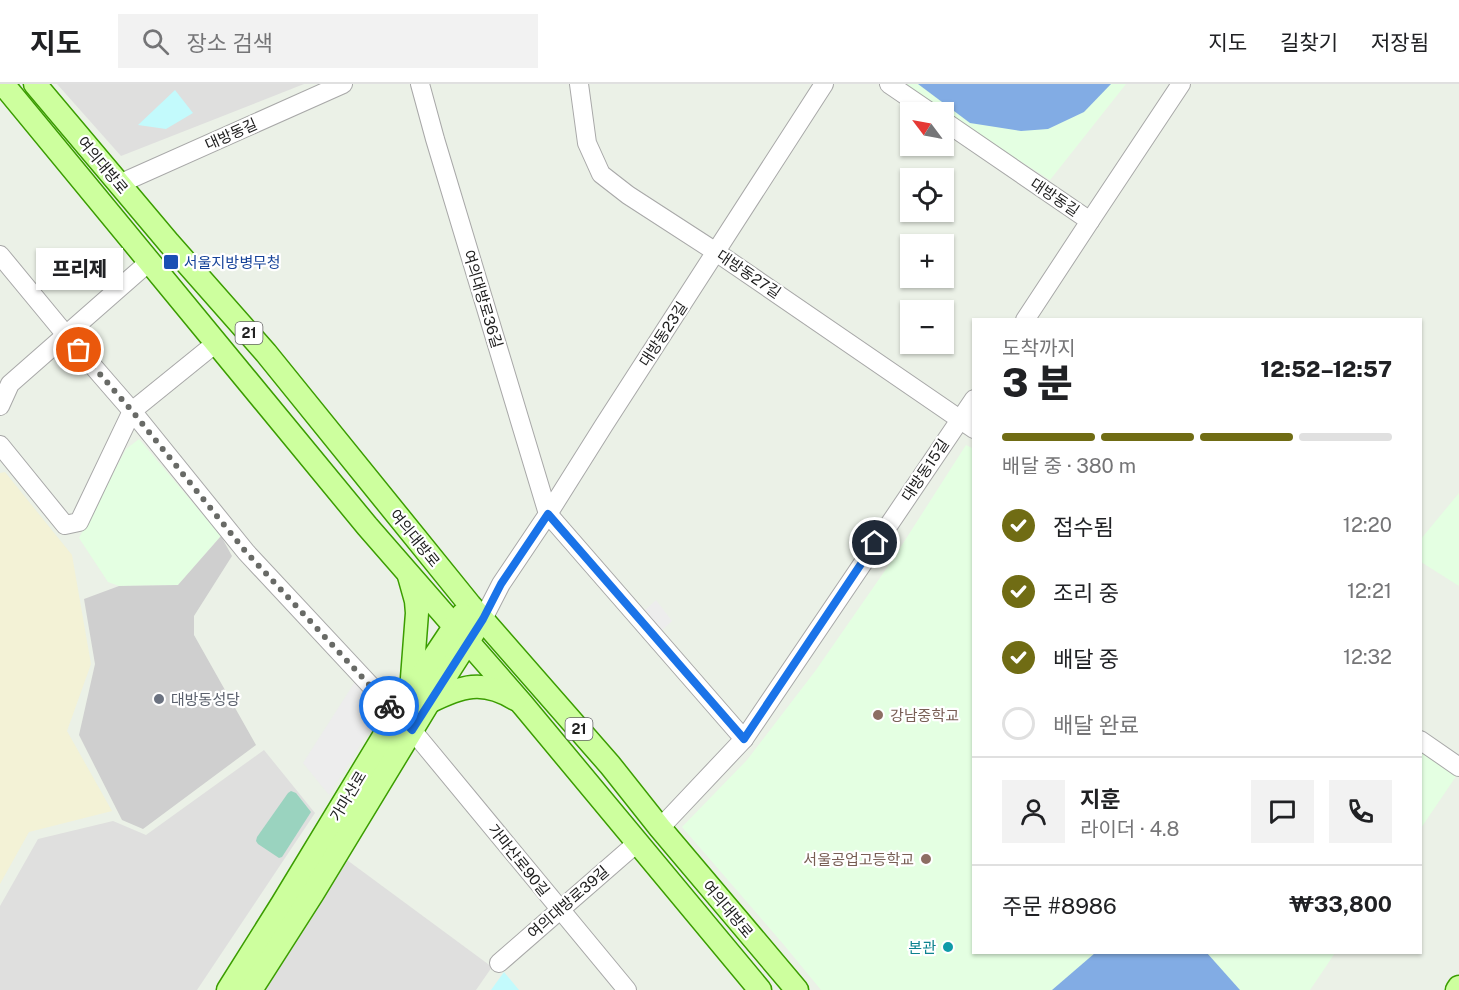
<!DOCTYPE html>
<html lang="ko">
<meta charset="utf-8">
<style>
body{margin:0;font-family:"Public Sans","Noto Sans KR",sans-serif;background:#f2f2f2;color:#202124;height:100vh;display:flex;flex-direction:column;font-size:22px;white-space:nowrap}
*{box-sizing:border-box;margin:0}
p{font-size:20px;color:#757577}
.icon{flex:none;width:33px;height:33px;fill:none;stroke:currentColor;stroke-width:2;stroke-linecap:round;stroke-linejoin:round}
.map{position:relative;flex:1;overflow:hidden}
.panel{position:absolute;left:972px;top:234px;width:450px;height:636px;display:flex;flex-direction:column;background:#fff;border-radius:0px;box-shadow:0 2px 4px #0004}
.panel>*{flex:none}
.needle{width:39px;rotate:302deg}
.controls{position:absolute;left:900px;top:18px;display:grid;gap:12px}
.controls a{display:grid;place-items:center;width:54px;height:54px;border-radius:0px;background:#fff;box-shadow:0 2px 4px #0004;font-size:30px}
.pin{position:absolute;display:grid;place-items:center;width:51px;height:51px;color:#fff;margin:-26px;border:3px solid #fff;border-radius:50%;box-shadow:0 2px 6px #0007}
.courier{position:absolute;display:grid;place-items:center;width:60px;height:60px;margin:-30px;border:4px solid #1a73e8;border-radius:50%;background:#fff;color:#222;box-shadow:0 2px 8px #0007}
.bubble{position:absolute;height:42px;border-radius:0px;background:#fff;box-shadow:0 2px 4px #0004;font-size:20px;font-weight:800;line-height:42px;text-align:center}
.overview em{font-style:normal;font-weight:800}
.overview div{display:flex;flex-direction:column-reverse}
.overview{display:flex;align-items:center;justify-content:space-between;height:102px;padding:0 30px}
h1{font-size:39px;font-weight:800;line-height:45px}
.bar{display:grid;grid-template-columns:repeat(4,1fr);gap:9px 6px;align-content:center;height:72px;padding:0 30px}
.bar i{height:8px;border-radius:4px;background:#e0e0e0}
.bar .selected{background:#706c14}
.bar p{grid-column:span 4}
.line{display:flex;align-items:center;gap:15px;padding:0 30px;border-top:2px solid #e0e0e0}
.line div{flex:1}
.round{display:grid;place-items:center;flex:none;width:63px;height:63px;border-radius:0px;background:#f2f2f2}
ol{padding:0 30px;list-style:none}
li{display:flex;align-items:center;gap:18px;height:66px}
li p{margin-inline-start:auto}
li .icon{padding:6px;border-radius:50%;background:#706c14;color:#fff;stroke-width:4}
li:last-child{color:#757577}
li i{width:33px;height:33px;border:3px solid #e0e0e0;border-radius:50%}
header{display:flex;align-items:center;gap:36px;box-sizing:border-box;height:84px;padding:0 30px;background:#fff;border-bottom:2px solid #e0e0e0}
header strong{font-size:28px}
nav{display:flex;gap:33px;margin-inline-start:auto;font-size:21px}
.search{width:420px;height:54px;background:#f2f2f2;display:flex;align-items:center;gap:15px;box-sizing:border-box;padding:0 21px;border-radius:0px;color:#757577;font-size:22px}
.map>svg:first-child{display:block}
.residential{fill:#dfdfde}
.commercial{fill:#f3f2d6}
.education{fill:#e4ffe2}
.religious{fill:#cfcfcf}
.forest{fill:#9ad3bf}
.park{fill:#c3fafc}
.pitch{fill:#82ace4}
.parking{fill:#ededed}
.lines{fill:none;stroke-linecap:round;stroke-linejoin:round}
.minor-casing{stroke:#a8a8a8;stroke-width:20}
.major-casing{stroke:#3b9d00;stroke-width:25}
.minor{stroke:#fff;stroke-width:18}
.major{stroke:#cdff9e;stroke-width:22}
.done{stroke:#686a66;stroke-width:6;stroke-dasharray:0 10.8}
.route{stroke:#1a73e8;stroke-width:8}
.transit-dot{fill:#1a4fb4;stroke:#fff;stroke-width:2}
.worship-dot{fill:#6b7280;stroke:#fff;stroke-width:2}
.education-dot{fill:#8d6e63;stroke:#fff;stroke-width:2}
.culture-dot{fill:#0f9aa8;stroke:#fff;stroke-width:2}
.labels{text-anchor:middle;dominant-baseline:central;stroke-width:4.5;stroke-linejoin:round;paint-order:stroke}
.shield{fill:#fff;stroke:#646464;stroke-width:1.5}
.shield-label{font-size:14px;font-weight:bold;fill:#212121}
.street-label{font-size:15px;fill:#212121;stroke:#fff}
.transit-label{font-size:15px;fill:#164399;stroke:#fff;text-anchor:start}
.worship-label{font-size:15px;fill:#5b616d;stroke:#fff;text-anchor:start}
.education-label{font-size:15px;fill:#785e54;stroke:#fff;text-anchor:start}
.culture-label{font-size:15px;fill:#0d838f;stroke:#fff;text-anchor:end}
</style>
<header>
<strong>지도</strong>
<div class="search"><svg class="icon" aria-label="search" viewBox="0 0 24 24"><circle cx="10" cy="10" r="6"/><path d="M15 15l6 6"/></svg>장소 검색</div>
<nav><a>지도</a><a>길찾기</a><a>저장됨</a></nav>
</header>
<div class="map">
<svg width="1459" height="906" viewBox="0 0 1459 906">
<rect width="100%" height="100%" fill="#ebf1e7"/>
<!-- residential -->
<g class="residential">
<path d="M 57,0 L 304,0 L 121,72 Z"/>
<path d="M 264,666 L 315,729 L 197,906 L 0,906 L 0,822 L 38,755 L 113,737 L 146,751 Z"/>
<path d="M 347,776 L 492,883 L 476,906 L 264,906 Z"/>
</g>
<!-- commercial -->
<path class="commercial" d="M 5,388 L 72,471 L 91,580 L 67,647 L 112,727 L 29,748 L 0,800 L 0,389 Z"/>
<!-- education -->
<g class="education">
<path d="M 904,0 L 1126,0 L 1050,96 L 971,46 Z"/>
<path d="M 139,355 L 221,452 L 178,501 L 119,502 L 108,498 L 79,454 L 126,365 Z"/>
<path d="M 966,361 L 974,365 L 974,868 L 1335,869 L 1310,906 L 821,906 L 784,861 L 682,743 L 747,676 L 816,586 L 893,475 Z"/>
<path d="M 1459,409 L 1459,502 L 1421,478 L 1420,456 Z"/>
<path d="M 1421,659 L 1459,688 L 1421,744 Z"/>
</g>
<!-- religious -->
<path class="religious" d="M 221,452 L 232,472 L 194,532 L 194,551 L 256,661 L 143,745 L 122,736 L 79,651 L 95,580 L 84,515 L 119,502 L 178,501 Z"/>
<!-- forest -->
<path class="forest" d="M 291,707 L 296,709 L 311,728 L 282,773 L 279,774 L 258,760 L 256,757 L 257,753 L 288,709 Z"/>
<!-- park -->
<g class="park">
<path d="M 175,6 L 193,29 L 166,45 L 138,41 Z"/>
<path d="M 504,888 L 519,906 L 491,906 Z"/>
</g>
<!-- pitch -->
<g class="pitch">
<path d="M 918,0 L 1111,0 L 1084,28 L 1048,45 L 1021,47 L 970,39 Z"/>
<path d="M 1095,869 L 1207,869 L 1240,906 L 1052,906 Z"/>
</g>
<!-- parking -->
<g class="parking">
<path d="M 656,516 L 672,537 L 661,547 L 644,527 Z"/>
<path d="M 358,593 L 383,625 L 329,711 L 303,679 Z"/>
</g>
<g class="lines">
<defs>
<g id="minor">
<path d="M 420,0 L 435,55 L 548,430 L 744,655"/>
<path d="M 579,0 L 587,59 L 601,90 L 628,111 L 716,168 L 974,345"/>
<path d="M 889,0 L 930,28"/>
<path d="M 944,37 L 1090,137 L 1181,0"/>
<path d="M 119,100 L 343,0"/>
<path d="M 0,171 L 66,251 L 132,327 L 246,468 L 412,646 L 627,906"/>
<path d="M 1025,236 L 1090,137"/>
<path d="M 0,322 L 10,300 L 149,178"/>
<path d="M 0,361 L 65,441 L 79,438 L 132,327 L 216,259"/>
<path d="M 483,535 L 501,500 L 548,430 L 604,341 L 824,0"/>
<path d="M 1420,656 L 1459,683"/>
<path d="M 660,744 L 744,655 L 974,315"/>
<path d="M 499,879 L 638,758"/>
</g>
<g id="major">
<path d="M 3,0 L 367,442 L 523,621 L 760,906"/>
<path d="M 35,0 L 169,159 L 266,269 L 470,521 L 610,681 L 660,744 L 797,906"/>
<path d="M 409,492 L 416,517 L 417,529 L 411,607"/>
<path d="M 429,618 C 461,602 483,595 515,615"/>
<path d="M 228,906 L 282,820 L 410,609 L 462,531"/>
<path d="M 251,906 L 313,809 L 429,618 L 475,546"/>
<path d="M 1457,906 L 1459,903"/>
</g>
</defs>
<!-- minor casing -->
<use href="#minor" class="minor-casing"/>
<!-- major casing -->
<use href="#major" class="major-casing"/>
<!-- minor -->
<use href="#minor" class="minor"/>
<!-- major -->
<use href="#major" class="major"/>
</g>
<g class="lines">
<!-- done -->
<path class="done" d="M 79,266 L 132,327 L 246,468 L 389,622"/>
<!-- route -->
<path class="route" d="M 389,622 L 412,646 L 483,535 L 501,500 L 548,430 L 744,655 L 875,459"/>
</g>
<!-- markers -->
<rect class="transit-dot" x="163" y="170" width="16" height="16" rx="3"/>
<circle class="worship-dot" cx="159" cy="615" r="6"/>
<g class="education-dot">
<circle cx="878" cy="631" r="6"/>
<circle cx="926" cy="775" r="6"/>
</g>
<circle class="culture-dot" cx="948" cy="863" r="6"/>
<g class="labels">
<!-- shield labels -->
<g class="shield">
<rect x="235.5" y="238" width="27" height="22" rx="4.5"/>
<rect x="565.5" y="634" width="27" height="22" rx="4.5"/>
</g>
<g class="shield-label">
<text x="249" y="249">21</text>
<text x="579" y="645">21</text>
</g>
<!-- street labels -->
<g class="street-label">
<text transform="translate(231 50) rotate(-24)">대방동길</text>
<text transform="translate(103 81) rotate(50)">여의대방로</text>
<text transform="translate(1055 113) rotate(34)">대방동길</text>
<text transform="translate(749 190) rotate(34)">대방동27길</text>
<text transform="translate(483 215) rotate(73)">여의대방로36길</text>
<text transform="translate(663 250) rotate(-57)">대방동23길</text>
<text transform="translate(925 386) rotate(-56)">대방동15길</text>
<text transform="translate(415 454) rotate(51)">여의대방로</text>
<text transform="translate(348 712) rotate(-59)">가마산로</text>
<text transform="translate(519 776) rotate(51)">가마산로90길</text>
<text transform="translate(568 818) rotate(-41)">여의대방로39길</text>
<text transform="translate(728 825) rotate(50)">여의대방로</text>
</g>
<!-- transit labels -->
<g class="transit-label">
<text x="184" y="178">서울지방병무청</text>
</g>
<!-- worship labels -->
<g class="worship-label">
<text x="171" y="615">대방동성당</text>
</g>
<!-- education labels -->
<g class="education-label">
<text x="890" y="631">강남중학교</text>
<text x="914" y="775" text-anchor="end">서울공업고등학교</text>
</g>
<!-- culture labels -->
<g class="culture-label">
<text x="936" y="863">본관</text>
</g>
</g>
</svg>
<div class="controls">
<a><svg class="needle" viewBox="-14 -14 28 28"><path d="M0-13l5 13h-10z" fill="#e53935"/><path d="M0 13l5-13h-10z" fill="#757577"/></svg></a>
<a><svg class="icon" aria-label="locate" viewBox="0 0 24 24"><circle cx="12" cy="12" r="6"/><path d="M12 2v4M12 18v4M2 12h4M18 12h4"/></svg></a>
<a>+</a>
<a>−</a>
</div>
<div class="pin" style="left:79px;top:266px;background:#ea580c"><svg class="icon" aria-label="bag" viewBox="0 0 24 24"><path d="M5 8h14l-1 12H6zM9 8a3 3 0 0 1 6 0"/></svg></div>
<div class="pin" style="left:875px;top:459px;background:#1f2937"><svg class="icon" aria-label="home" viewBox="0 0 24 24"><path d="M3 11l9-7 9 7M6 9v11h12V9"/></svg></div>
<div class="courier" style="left:389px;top:622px"><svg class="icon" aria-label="bike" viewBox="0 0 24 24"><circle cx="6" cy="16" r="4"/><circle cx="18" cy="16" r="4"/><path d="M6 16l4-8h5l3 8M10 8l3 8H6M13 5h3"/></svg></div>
<div class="bubble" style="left:36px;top:164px;width:87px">프리제</div>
<section class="panel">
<div class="overview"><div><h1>3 분</h1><p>도착까지</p></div><em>12:52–12:57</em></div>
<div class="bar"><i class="selected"></i><i class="selected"></i><i class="selected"></i><i></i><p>배달 중 · 380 m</p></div>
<ol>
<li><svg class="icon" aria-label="check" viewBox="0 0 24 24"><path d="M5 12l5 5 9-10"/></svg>접수됨<p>12:20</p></li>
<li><svg class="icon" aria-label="check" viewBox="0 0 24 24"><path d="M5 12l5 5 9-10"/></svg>조리 중<p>12:21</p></li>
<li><svg class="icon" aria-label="check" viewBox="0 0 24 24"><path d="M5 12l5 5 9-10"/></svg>배달 중<p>12:32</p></li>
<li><i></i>배달 완료</li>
</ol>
<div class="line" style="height:108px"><a class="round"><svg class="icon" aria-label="person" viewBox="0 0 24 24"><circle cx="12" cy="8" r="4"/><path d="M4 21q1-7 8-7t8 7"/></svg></a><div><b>지훈</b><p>라이더 · 4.8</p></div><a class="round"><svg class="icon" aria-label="chat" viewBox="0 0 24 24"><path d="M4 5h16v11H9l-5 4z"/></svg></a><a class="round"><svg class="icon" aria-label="phone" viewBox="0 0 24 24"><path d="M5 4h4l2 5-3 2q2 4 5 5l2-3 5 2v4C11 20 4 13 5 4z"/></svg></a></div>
<div class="line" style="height:78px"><div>주문 #8986</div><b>₩33,800</b></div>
</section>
</div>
